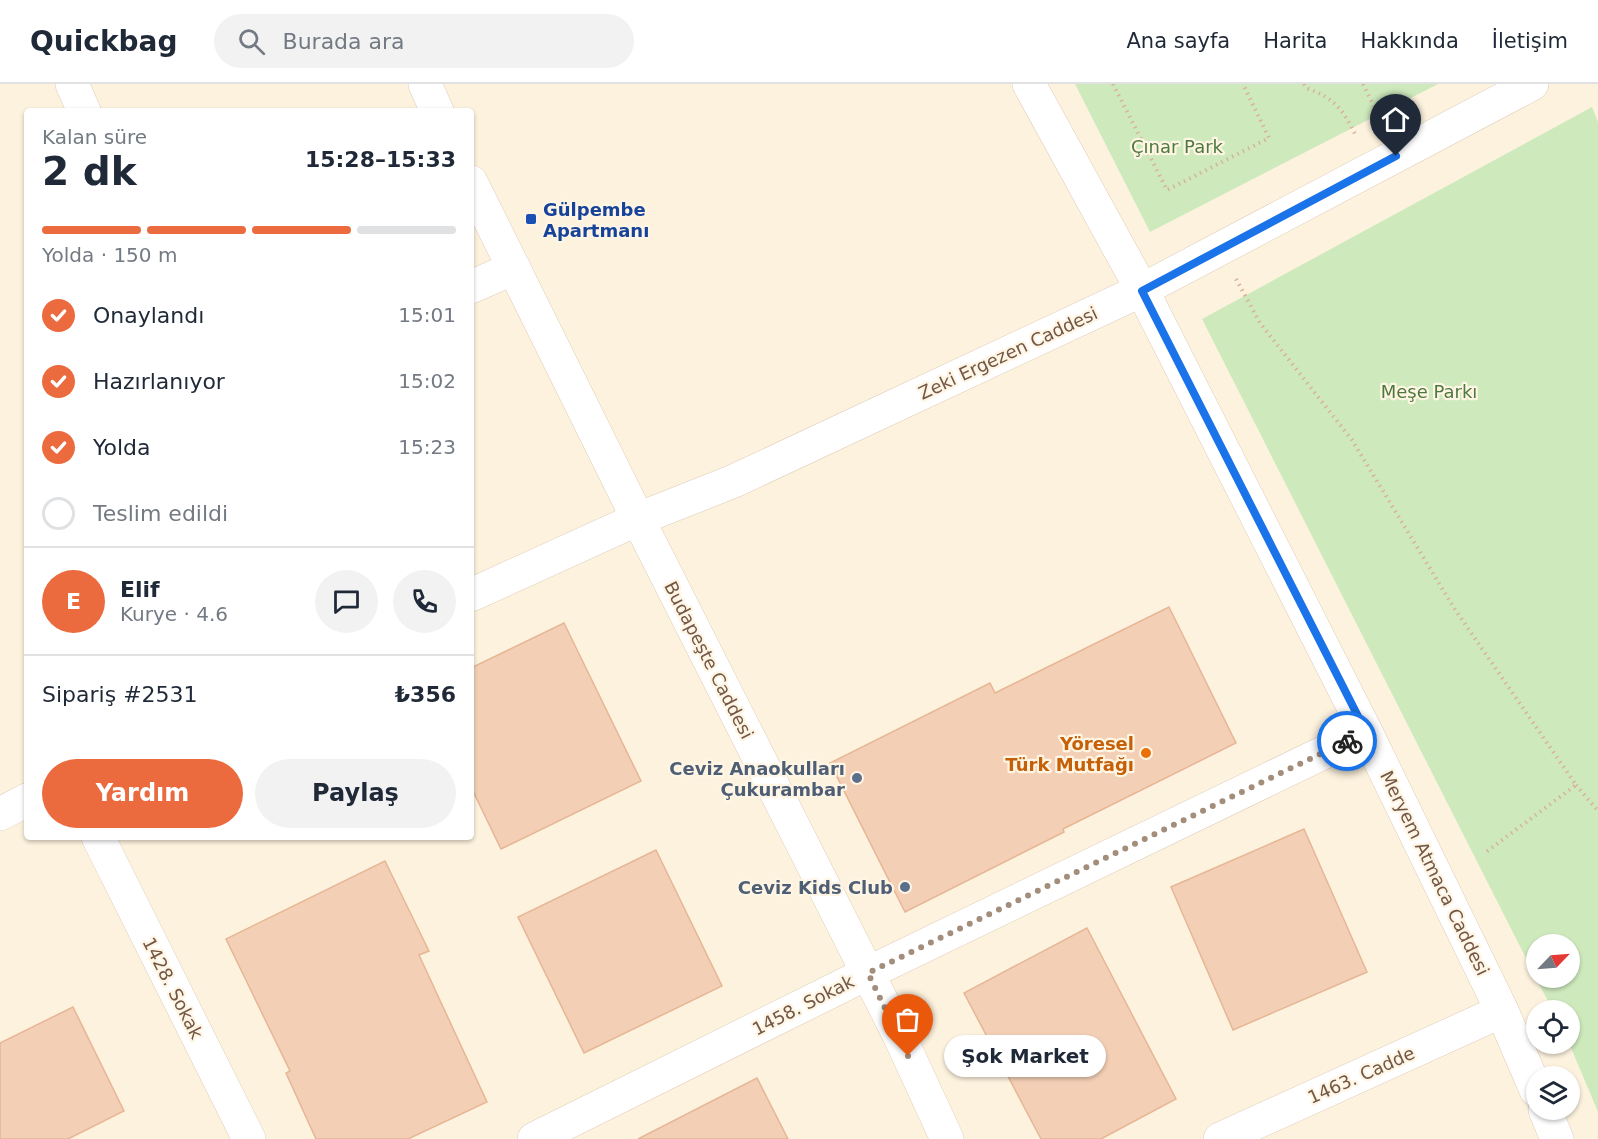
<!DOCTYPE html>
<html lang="tr">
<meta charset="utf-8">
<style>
body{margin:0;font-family:"DejaVu Sans",sans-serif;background:#f2f2f3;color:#1f2937;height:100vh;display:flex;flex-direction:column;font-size:22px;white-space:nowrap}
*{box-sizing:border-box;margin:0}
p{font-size:20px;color:#747a83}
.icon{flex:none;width:33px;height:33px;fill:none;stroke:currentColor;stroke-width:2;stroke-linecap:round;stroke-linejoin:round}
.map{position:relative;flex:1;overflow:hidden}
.side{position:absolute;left:24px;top:24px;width:450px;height:732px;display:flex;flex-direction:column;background:#fff;border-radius:6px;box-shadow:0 2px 4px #0004}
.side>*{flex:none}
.needle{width:39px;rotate:65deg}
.buttons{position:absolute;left:1526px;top:850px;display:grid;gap:12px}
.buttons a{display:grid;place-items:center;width:54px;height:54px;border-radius:50%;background:#fff;box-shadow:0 2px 4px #0004;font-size:30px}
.pin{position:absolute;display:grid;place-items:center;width:51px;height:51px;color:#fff;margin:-62px -26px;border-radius:50% 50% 50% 0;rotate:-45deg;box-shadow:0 0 6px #0007}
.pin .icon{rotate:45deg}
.courier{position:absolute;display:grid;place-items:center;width:60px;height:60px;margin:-30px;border:4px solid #1a73e8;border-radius:50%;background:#fff;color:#222;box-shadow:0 2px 8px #0007}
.bubble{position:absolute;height:42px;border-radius:21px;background:#fff;box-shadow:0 2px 4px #0004;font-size:20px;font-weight:600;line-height:42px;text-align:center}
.head em{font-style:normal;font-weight:600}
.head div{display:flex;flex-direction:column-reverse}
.head{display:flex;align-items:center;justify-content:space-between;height:102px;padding:0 18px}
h1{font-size:39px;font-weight:600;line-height:45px}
.bar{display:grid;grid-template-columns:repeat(4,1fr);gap:9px 6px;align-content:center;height:72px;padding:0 18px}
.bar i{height:8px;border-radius:4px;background:#e0e1e3}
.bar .current{background:#eb6a3e}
.bar p{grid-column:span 4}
.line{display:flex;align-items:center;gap:15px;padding:0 18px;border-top:2px solid #e0e1e3}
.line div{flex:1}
.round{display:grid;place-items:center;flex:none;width:63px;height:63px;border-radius:32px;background:#f2f2f3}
ol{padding:0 18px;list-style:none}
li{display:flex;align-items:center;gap:18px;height:66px}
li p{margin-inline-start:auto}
li .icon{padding:6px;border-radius:50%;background:#eb6a3e;color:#fff;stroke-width:4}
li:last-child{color:#747a83}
li i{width:33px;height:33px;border:3px solid #e0e1e3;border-radius:50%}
.action{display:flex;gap:12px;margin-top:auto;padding:12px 18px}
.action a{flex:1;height:69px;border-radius:36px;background:#eb6a3e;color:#fff;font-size:24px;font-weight:600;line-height:69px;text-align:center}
.action a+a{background:#f2f2f3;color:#1f2937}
header{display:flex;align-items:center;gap:36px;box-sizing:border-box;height:84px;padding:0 30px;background:#fff;border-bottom:2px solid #e0e1e3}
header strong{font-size:28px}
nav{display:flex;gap:33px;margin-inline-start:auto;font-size:21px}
.search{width:420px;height:54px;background:#f2f2f3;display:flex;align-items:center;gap:15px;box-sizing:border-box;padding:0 21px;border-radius:33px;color:#747a83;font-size:22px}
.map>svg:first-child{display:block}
.green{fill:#ceeabd}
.building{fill:#f3cfb5;stroke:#e6b695;stroke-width:1.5}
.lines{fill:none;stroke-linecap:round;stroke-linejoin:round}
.minor-casing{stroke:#e0cdba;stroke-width:34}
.path{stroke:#d7b399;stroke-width:4;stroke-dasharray:1.5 4.5;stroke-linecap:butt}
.minor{stroke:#fff;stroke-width:33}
.done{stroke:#a38d7b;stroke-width:6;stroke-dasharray:0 10.8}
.route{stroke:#1a73e8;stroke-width:8}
.transit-dot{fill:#1a4fb4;stroke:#fff5e4;stroke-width:2}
.food-dot{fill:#e8710a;stroke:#fff5e4;stroke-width:2}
.service-dot{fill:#5c6f8a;stroke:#fff5e4;stroke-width:2}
.labels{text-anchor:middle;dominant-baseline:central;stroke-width:4.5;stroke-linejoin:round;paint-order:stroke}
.park-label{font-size:18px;fill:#4d793e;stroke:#fff5e4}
.transit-label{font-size:18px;font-weight:bold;fill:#164399;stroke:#fff5e4;text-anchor:start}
.street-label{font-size:18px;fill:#735746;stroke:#fff5e4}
.food-label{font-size:18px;font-weight:bold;fill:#c56008;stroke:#fff5e4;text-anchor:end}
.service-label{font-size:18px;font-weight:bold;fill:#4e5e75;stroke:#fff5e4;text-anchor:end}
</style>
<header>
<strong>Quickbag</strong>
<div class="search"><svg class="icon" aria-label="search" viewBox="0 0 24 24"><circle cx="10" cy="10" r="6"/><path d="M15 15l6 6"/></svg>Burada ara</div>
<nav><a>Ana sayfa</a><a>Harita</a><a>Hakkında</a><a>İletişim</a></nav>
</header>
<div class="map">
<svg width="1598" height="1055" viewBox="0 0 1598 1055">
<rect width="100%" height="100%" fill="#fdf2de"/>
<!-- green -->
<g class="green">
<path d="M 1075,0 L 1438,0 L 1150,148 Z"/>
<path d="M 1592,23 L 1598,38 L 1598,1028 L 1569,959 L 1569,927 L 1553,927 L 1536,894 L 1569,894 L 1569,861 L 1536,861 L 1536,894 L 1202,235 Z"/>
</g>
<!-- building -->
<g class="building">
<path d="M 1169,523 L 1236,659 L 1063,745 L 1064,748 L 905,828 L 830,679 L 990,599 L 995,609 Z"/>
<path d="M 564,539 L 641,697 L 501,765 L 471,703 L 471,584 Z"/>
<path d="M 1304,745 L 1367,888 L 1233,946 L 1171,803 Z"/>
<path d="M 656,766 L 722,902 L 584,969 L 518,833 Z"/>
<path d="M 385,777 L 429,867 L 419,871 L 487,1018 L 408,1055 L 316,1055 L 286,989 L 290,987 L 226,855 Z"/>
<path d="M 1087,844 L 1176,1015 L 1101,1055 L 1041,1055 L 964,909 Z"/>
<path d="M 73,923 L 124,1027 L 68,1055 L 0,1055 L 0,959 Z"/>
<path d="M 757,994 L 788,1055 L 638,1055 Z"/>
</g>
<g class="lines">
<defs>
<g id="minor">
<path d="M 72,0 L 84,27"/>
<path d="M 425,0 L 437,27"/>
<path d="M 1029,0 L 1142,206 L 1366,648 L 1502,927 L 1536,1006"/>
<path d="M 471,98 L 638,435 L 899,951 L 947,1055"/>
<path d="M 471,203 L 514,184"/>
<path d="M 471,511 L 638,435 L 734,397 L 1142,206 L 1532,0"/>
<path d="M 0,730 L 27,716"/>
<path d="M 98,753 L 249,1055"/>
<path d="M 1545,1026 L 1557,1055"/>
<path d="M 534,1055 L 868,889 L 1366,648"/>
<path d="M 1220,1055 L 1502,927"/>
</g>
</defs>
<!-- minor casing -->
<use href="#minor" class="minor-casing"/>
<!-- path -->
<g class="path">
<path d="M 1113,0 L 1167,106 L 1269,54 L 1243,0"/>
<path d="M 1304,0 L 1306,4 C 1335,14 1343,26 1356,52"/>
<path d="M 1363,0 L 1383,41"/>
<path d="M 1236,195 L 1260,239 L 1352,356 L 1454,524 L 1576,701 L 1486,768"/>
<path d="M 1576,701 L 1598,727"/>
</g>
<!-- minor -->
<use href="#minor" class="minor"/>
</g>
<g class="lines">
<!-- done -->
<path class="done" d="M 908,972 L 868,889 L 1347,657"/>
<!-- route -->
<path class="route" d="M 1347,657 L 1366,648 L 1142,207 L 1396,72"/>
</g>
<!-- markers -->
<rect class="transit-dot" x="525" y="129" width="12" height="12" rx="3"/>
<circle class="food-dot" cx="1146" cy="669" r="6"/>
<g class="service-dot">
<circle cx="857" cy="694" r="6"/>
<circle cx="905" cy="803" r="6"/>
</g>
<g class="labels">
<!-- park labels -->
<g class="park-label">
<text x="1177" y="62">Çınar Park</text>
<text x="1429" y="307">Meşe Parkı</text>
</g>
<!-- transit labels -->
<g class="transit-label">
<text x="543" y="125">Gülpembe<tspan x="543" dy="21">Apartmanı</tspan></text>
</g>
<!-- street labels -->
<g class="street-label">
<text transform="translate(1008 269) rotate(-25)">Zeki Ergezen Caddesi</text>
<text transform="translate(709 576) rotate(63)">Budapeşte Caddesi</text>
<text transform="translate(1435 789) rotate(64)">Meryem Atmaca Caddesi</text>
<text transform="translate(173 904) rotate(63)">1428. Sokak</text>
<text transform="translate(803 921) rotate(-27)">1458. Sokak</text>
<text transform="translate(1361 991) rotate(-24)">1463. Cadde</text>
</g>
<!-- food labels -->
<g class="food-label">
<text x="1134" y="659">Yöresel<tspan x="1134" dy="21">Türk Mutfağı</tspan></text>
</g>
<!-- service labels -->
<g class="service-label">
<text x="845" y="684">Ceviz Anaokulları<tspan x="845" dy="21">Çukurambar</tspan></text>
<text x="893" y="803">Ceviz Kids Club</text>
</g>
</g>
</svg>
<div class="buttons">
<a><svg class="needle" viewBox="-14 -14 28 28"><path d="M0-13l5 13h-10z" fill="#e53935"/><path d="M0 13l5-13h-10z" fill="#747a83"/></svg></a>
<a><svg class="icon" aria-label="locate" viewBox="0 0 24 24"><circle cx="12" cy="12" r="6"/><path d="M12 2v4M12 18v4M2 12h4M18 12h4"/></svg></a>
<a><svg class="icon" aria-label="layers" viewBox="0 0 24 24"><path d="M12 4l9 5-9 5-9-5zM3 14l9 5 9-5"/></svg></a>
</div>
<div class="pin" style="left:908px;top:972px;background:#ea580c"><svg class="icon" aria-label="bag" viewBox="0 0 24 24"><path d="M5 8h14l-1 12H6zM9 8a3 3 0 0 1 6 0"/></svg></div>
<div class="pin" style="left:1396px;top:72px;background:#1f2937"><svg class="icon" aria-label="home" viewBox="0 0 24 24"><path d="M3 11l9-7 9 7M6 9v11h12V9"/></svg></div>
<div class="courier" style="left:1347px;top:657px"><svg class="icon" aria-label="bike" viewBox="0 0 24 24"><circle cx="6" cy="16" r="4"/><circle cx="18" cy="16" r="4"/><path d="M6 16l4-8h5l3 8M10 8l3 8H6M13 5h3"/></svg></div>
<div class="bubble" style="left:944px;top:951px;width:162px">Şok Market</div>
<section class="side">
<div class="head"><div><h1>2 dk</h1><p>Kalan süre</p></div><em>15:28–15:33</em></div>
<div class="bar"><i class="current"></i><i class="current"></i><i class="current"></i><i></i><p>Yolda · 150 m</p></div>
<ol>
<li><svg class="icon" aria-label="check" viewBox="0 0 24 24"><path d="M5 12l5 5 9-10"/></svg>Onaylandı<p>15:01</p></li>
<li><svg class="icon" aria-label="check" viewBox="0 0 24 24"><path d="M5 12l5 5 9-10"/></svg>Hazırlanıyor<p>15:02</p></li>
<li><svg class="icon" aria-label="check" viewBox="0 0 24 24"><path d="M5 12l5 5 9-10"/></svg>Yolda<p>15:23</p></li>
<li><i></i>Teslim edildi</li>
</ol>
<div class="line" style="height:108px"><b class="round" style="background:#eb6a3e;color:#fff">E</b><div><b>Elif</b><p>Kurye · 4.6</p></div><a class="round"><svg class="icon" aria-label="chat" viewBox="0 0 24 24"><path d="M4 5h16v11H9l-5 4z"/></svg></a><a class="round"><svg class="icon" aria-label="phone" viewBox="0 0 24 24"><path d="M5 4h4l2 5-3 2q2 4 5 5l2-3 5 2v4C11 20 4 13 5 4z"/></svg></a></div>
<div class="line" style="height:78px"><div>Sipariş #2531</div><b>₺356</b></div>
<div class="action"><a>Yardım</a><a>Paylaş</a></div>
</section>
</div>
